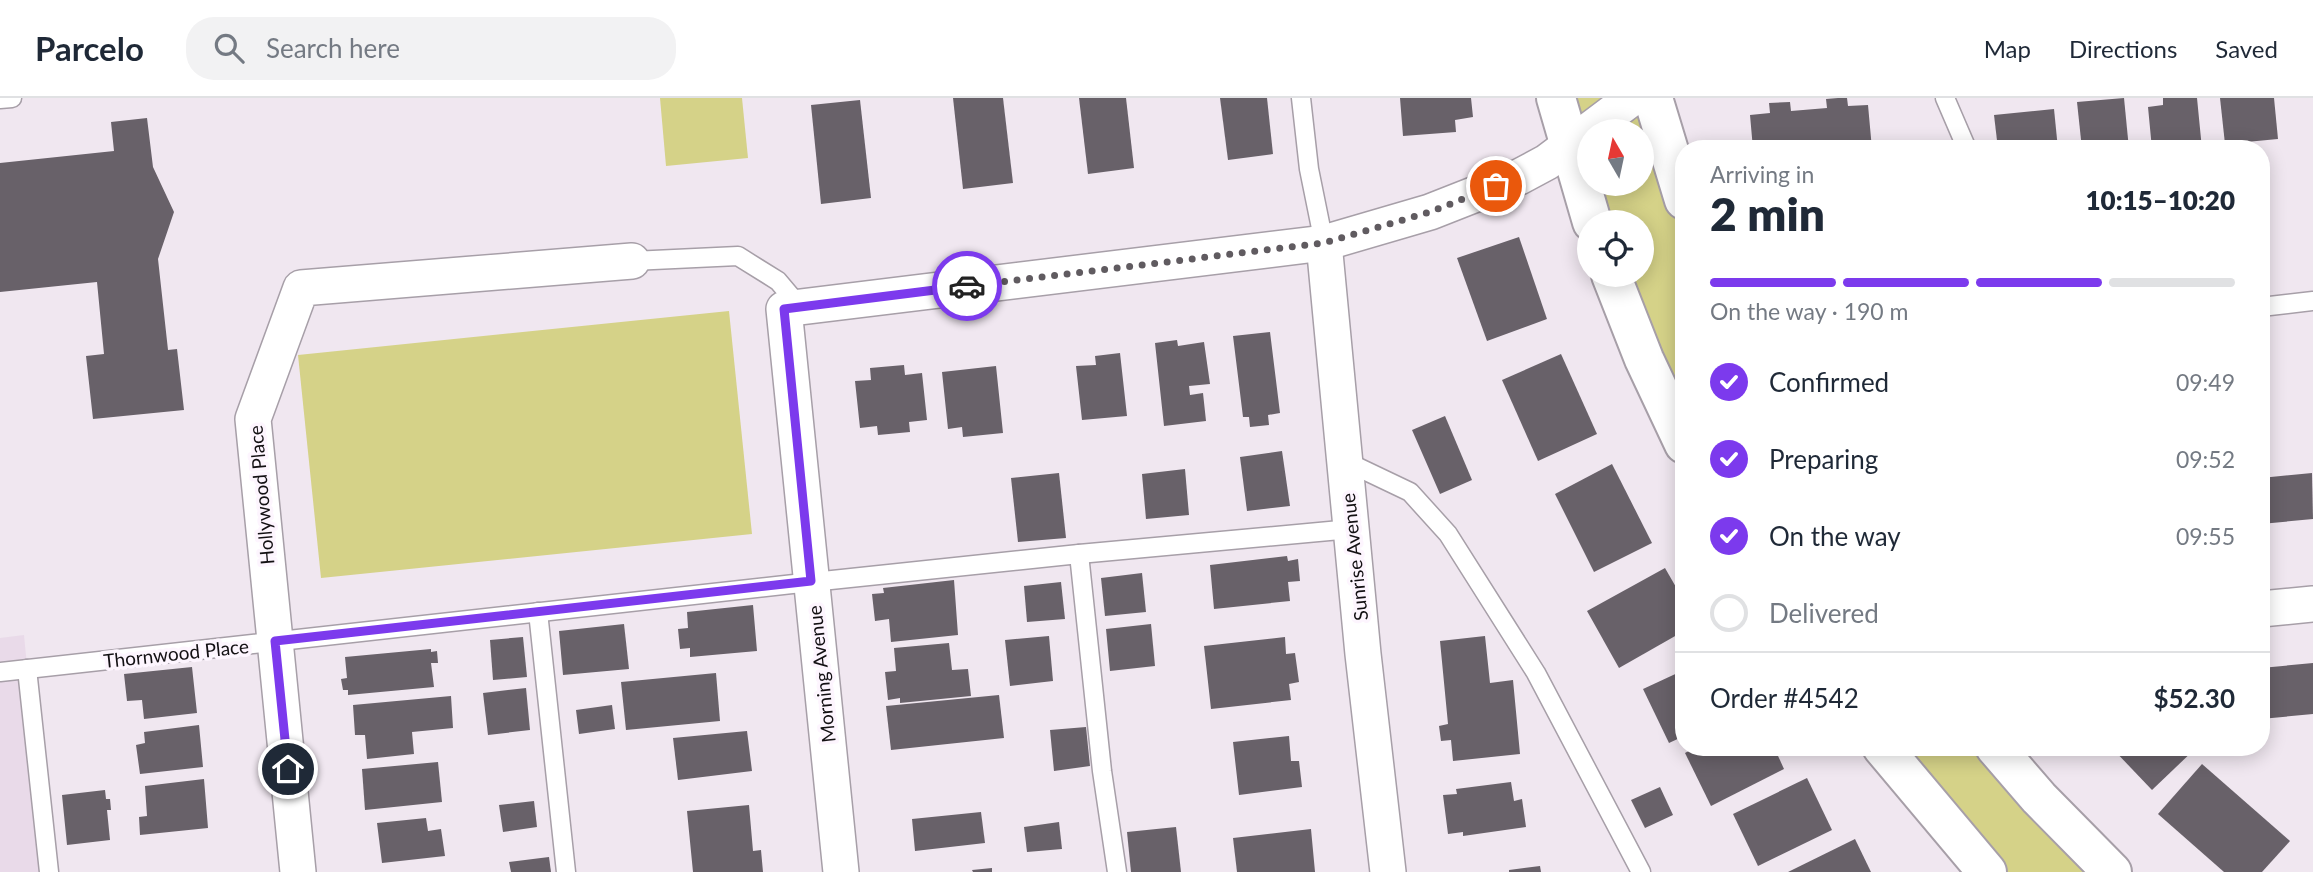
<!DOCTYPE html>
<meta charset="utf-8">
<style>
body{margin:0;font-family:Lato,sans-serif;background:#f2f2f3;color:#1f2937;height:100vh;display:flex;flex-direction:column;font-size:26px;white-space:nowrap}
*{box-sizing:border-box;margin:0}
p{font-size:23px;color:#747a83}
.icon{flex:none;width:38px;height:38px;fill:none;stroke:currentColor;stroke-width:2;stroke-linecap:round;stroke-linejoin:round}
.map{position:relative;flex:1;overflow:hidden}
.panel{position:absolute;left:1675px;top:42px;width:595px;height:616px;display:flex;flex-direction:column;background:#fff;border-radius:28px;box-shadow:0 4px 18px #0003}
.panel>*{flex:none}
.needle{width:46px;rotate:351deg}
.tools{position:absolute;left:1577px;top:21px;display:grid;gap:14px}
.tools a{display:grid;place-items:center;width:77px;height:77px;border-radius:50%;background:#fff;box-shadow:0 4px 18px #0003;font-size:35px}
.pin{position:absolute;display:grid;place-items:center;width:60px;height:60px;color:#fff;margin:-30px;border:4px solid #fff;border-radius:50%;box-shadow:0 2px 7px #0007}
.courier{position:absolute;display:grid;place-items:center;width:70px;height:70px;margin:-35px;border:5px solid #7c3aed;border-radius:50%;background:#fff;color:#222;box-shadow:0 2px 9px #0007}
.head em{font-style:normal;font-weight:800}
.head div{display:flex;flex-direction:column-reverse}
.head{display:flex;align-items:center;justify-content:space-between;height:119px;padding:0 35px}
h1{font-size:46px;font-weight:800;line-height:52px}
.bar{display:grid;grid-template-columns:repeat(4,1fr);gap:10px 7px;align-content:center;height:84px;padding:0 35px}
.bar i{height:9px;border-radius:5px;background:#e0e1e3}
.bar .selected{background:#7c3aed}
.bar p{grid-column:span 4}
.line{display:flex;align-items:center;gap:18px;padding:0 35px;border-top:2px solid #e0e1e3}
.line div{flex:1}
ol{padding:0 35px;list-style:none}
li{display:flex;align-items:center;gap:21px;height:77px}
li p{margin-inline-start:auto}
li .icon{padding:7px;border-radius:50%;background:#7c3aed;color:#fff;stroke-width:4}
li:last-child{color:#747a83}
li i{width:38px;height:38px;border:4px solid #e0e1e3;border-radius:50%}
header{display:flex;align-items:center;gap:42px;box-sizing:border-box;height:98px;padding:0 35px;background:#fff;border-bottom:2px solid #e0e1e3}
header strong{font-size:33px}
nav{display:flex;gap:38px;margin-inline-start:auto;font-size:24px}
.search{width:490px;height:63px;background:#f2f2f3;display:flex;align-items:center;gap:18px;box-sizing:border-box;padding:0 24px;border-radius:28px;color:#747a83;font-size:26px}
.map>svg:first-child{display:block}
.built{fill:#e9dae9}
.green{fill:#d5d288;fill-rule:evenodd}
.building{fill:#686169}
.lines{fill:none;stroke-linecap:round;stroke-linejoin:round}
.service-casing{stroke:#a79fa8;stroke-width:21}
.minor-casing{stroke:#a79fa8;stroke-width:38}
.secondary-casing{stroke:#a79fa8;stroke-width:42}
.service{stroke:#fff;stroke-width:18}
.minor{stroke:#fff;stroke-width:35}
.secondary{stroke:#fff;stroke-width:38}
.done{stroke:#605b60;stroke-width:7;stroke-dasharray:0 12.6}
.route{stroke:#7c3aed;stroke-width:9}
.labels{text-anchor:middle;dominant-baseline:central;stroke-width:7;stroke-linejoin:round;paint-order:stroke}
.street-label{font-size:19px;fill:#131013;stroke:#fdf5fe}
</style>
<header>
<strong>Parcelo</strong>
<div class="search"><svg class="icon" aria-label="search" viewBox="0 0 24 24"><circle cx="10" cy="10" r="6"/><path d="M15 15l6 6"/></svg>Search here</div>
<nav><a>Map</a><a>Directions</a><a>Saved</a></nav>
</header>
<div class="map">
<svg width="2313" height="774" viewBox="0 0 2313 774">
<rect width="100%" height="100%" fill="#f0e7f0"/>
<!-- built -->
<path class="built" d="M 24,537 L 47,774 L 0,774 L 0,540 Z"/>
<!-- green -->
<g class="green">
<path d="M 660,0 L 742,0 L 748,60 L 666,68 Z"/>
<path d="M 1556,0 L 1653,0 L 1683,102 L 1683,345 L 1611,177 L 1642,177 L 1642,124 L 1592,124 ZM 1589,33 L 1642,33 L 1642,86 L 1589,86 Z"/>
<path d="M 729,213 L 752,436 L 321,480 L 298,257 Z"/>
<path d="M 1882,649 L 1995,649 L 2112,774 L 1987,774 Z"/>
</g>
<!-- building -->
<g class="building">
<path d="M 953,0 L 1003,0 L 1013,85 L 963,91 Z"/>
<path d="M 1079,0 L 1126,0 L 1134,70 L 1088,76 Z"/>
<path d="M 1220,0 L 1267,0 L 1273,56 L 1228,62 Z"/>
<path d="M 1400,0 L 1471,0 L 1473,19 L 1455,22 L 1456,34 L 1403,38 Z"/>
<path d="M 1838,0 L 1847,0 L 1848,8 L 1868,7 L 1872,51 L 1753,51 L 1750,17 L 1770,15 L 1769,5 L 1790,4 L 1791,13 L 1827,10 L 1826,1 Z"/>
<path d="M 2124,0 L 2129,51 L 2082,51 L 2077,4 Z"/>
<path d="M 2163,0 L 2197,0 L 2202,51 L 2152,51 L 2148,9 L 2163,7 Z"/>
<path d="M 2220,0 L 2274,0 L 2278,41 L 2225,46 Z"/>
<path d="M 860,2 L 871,100 L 821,106 L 811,7 Z"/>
<path d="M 2054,11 L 2058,51 L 1998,51 L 1994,17 Z"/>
<path d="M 147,20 L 153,69 L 174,114 L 158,161 L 168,252 L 177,251 L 184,312 L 93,321 L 86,258 L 104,256 L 97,184 L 0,194 L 0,65 L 114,53 L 111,24 Z"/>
<path d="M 1519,139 L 1547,221 L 1487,243 L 1457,160 Z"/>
<path d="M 1270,234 L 1280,315 L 1268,317 L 1269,327 L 1250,329 L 1249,319 L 1243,319 L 1233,238 Z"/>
<path d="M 1177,242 L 1178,248 L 1204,244 L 1210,286 L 1189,288 L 1190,297 L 1203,295 L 1206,323 L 1164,328 L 1155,245 Z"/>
<path d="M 1120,255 L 1127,318 L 1082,322 L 1076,268 L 1096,267 L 1095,258 Z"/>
<path d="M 1561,256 L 1597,336 L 1538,363 L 1502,282 Z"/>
<path d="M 904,267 L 905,277 L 922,275 L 927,322 L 909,324 L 910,334 L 878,337 L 877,328 L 860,330 L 855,283 L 871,282 L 870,270 Z"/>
<path d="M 996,268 L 1003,335 L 963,339 L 962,329 L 948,331 L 942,274 Z"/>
<path d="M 1445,318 L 1472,382 L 1440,396 L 1412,332 Z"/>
<path d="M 1282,353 L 1290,408 L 1247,413 L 1240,359 Z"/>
<path d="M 1612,366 L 1652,445 L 1594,474 L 1555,396 Z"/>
<path d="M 1185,371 L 1189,417 L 1146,421 L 1142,376 Z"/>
<path d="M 1059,375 L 1066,440 L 1018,444 L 1011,380 Z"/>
<path d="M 2312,375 L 2313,421 L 2261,426 L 2261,380 Z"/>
<path d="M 1287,458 L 1288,463 L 1298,461 L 1300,483 L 1288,484 L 1290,503 L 1214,511 L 1210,467 Z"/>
<path d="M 1665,470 L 1684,503 L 1684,533 L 1619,570 L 1587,513 Z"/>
<path d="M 1142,475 L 1146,514 L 1105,518 L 1101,480 Z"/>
<path d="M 954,482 L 958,537 L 891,544 L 889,521 L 875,523 L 872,496 L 884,495 L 883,490 Z"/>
<path d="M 1061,484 L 1065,521 L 1027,524 L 1024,488 Z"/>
<path d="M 753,507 L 757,553 L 690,559 L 690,550 L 680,551 L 678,531 L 688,530 L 687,514 Z"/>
<path d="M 624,526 L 629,571 L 563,577 L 559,533 Z"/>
<path d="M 1151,526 L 1155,568 L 1110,573 L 1106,531 Z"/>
<path d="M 1049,538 L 1053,583 L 1010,588 L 1005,542 Z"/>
<path d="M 1485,538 L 1490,585 L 1513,582 L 1520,656 L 1453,663 L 1451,642 L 1441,643 L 1439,628 L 1448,626 L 1440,543 Z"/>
<path d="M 523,539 L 527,579 L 493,582 L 490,542 Z"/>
<path d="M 1285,539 L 1286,556 L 1295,555 L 1299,584 L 1289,586 L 1291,602 L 1211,611 L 1204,548 Z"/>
<path d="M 949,545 L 952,572 L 968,571 L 971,598 L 900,605 L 900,600 L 888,602 L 885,574 L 896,573 L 894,550 Z"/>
<path d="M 431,551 L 431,554 L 437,553 L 438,565 L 431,565 L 434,589 L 348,597 L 348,592 L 343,592 L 341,581 L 347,580 L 345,559 Z"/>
<path d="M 2313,565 L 2313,616 L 2261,621 L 2261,570 Z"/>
<path d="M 192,569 L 197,615 L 144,621 L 142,602 L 127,603 L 124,576 Z"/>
<path d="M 1684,572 L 1684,638 L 1669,645 L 1643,591 Z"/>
<path d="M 716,575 L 720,623 L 626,632 L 621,584 Z"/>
<path d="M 526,590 L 530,632 L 488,637 L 483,595 Z"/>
<path d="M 999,597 L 1004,640 L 891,652 L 886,608 Z"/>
<path d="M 451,598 L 453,630 L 412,634 L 414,656 L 367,661 L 365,637 L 355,637 L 353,607 Z"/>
<path d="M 612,607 L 615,631 L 579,636 L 576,612 Z"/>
<path d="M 199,627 L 203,669 L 140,676 L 136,647 L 145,645 L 144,634 Z"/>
<path d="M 1086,629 L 1090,668 L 1054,673 L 1050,632 Z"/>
<path d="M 747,633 L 752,673 L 678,682 L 673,640 Z"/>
<path d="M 1289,638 L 1291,663 L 1299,663 L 1302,689 L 1239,697 L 1233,644 Z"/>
<path d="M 1696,649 L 1774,649 L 1784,671 L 1711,708 L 1685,655 Z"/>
<path d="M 2111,649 L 2197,649 L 2152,692 Z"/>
<path d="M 438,664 L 442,704 L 365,712 L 362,671 Z"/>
<path d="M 2202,666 L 2290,743 L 2262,774 L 2224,774 L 2158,716 Z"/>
<path d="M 1807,680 L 1832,732 L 1758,768 L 1733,716 Z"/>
<path d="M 204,681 L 208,730 L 140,737 L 139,719 L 147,718 L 145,688 Z"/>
<path d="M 1511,684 L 1514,703 L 1522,701 L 1526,729 L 1463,738 L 1463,734 L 1448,736 L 1443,697 L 1457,696 L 1456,691 Z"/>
<path d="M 1660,689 L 1673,717 L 1645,730 L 1631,702 Z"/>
<path d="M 105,692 L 106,701 L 110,701 L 111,712 L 107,712 L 110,742 L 67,747 L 62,697 Z"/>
<path d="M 534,703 L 537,729 L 503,734 L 499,707 Z"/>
<path d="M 749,707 L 753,753 L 761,752 L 763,774 L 693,774 L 687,713 Z"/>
<path d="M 981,714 L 985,745 L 915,753 L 912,721 Z"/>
<path d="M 426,720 L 428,733 L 441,731 L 445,758 L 382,765 L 377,725 Z"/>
<path d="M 1059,724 L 1062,751 L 1027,754 L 1024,729 Z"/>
<path d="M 1176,729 L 1181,774 L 1131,774 L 1127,734 Z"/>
<path d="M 1311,731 L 1315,774 L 1237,774 L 1233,740 Z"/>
<path d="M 1855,741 L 1871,774 L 1788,774 Z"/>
<path d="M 549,759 L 551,774 L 511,774 L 509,764 Z"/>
<path d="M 1540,768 L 1541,774 L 1509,774 L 1509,772 Z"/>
<path d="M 992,770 L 992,774 L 973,774 L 972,772 Z"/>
</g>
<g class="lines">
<defs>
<g id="service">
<path d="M 1301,0 L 1309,71 L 1324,145"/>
<path d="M 1945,0 L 1967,51"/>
<path d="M 0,1 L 12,0"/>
<path d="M 632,163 L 738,158 L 778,183 L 800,209"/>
<path d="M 2261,209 L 2313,203"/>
<path d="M 1345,363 L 1410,394 L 1448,436 L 1536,575 L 1641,774"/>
<path d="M 1079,456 L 1351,431"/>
<path d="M 538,514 L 566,774"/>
<path d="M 27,571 L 49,774"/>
<path d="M 0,574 C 360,536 719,492 1079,456 L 1102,673 L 1117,774"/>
</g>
<g id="minor">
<path d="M 1324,145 L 1363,556 L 1388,774"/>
<path d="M 2261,511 L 2313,506"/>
<path d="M 298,774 L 253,321 L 301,190 L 632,163"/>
<path d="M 841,774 L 784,211 L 1324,145 L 1430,114 L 1519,79 L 1547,64 L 1632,0"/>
</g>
<g id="secondary">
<path d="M 1556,0 L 1592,124"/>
<path d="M 1653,0 L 1684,102"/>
<path d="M 1611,177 L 1644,261 L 1684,346"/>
<path d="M 1882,649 L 1987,774"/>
<path d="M 1995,649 L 2039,700 L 2112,774"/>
</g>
</defs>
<!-- service casing -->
<use href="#service" class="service-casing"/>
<!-- minor casing -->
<use href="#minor" class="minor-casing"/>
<!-- secondary casing -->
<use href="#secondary" class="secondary-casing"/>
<!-- service -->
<use href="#service" class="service"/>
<!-- minor -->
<use href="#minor" class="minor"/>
<!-- secondary -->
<use href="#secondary" class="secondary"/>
</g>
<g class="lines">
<!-- done -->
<path class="done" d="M 967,188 L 1324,145 L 1430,114 L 1496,88"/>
<!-- route -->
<path class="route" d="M 288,671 L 275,543 L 811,483 L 784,211 L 967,188"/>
</g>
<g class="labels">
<!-- street labels -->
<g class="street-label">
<text transform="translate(261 397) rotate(-95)">Hollywood Place</text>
<text transform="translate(1354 459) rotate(-96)">Sunrise Avenue</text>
<text transform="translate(176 555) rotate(-6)">Thornwood Place</text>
<text transform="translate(821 576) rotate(-96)">Morning Avenue</text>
</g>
</g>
</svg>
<div class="tools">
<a><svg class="needle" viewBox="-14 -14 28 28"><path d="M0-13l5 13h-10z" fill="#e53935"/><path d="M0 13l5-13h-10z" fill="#747a83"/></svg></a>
<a><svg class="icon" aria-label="locate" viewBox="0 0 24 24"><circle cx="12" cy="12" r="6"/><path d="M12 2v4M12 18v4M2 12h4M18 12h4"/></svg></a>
</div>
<div class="pin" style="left:1496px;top:88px;background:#ea580c"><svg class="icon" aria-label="bag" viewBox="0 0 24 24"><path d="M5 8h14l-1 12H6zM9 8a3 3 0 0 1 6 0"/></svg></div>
<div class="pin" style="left:288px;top:671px;background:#1f2937"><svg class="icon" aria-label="home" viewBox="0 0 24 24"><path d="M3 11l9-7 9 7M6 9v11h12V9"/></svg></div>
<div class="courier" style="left:967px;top:188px"><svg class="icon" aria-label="car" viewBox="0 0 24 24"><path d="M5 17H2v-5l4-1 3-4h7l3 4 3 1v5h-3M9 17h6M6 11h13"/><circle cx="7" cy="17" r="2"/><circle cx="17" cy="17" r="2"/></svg></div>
<section class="panel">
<div class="head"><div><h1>2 min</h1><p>Arriving in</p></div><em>10:15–10:20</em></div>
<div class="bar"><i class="selected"></i><i class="selected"></i><i class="selected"></i><i></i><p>On the way · 190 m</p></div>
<ol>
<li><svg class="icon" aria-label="check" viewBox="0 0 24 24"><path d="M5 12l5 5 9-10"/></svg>Confirmed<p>09:49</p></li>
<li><svg class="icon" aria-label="check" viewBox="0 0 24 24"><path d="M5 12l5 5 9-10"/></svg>Preparing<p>09:52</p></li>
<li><svg class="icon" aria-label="check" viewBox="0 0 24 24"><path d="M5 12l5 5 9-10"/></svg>On the way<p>09:55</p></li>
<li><i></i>Delivered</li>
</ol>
<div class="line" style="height:91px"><div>Order #4542</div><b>$52.30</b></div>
</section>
</div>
